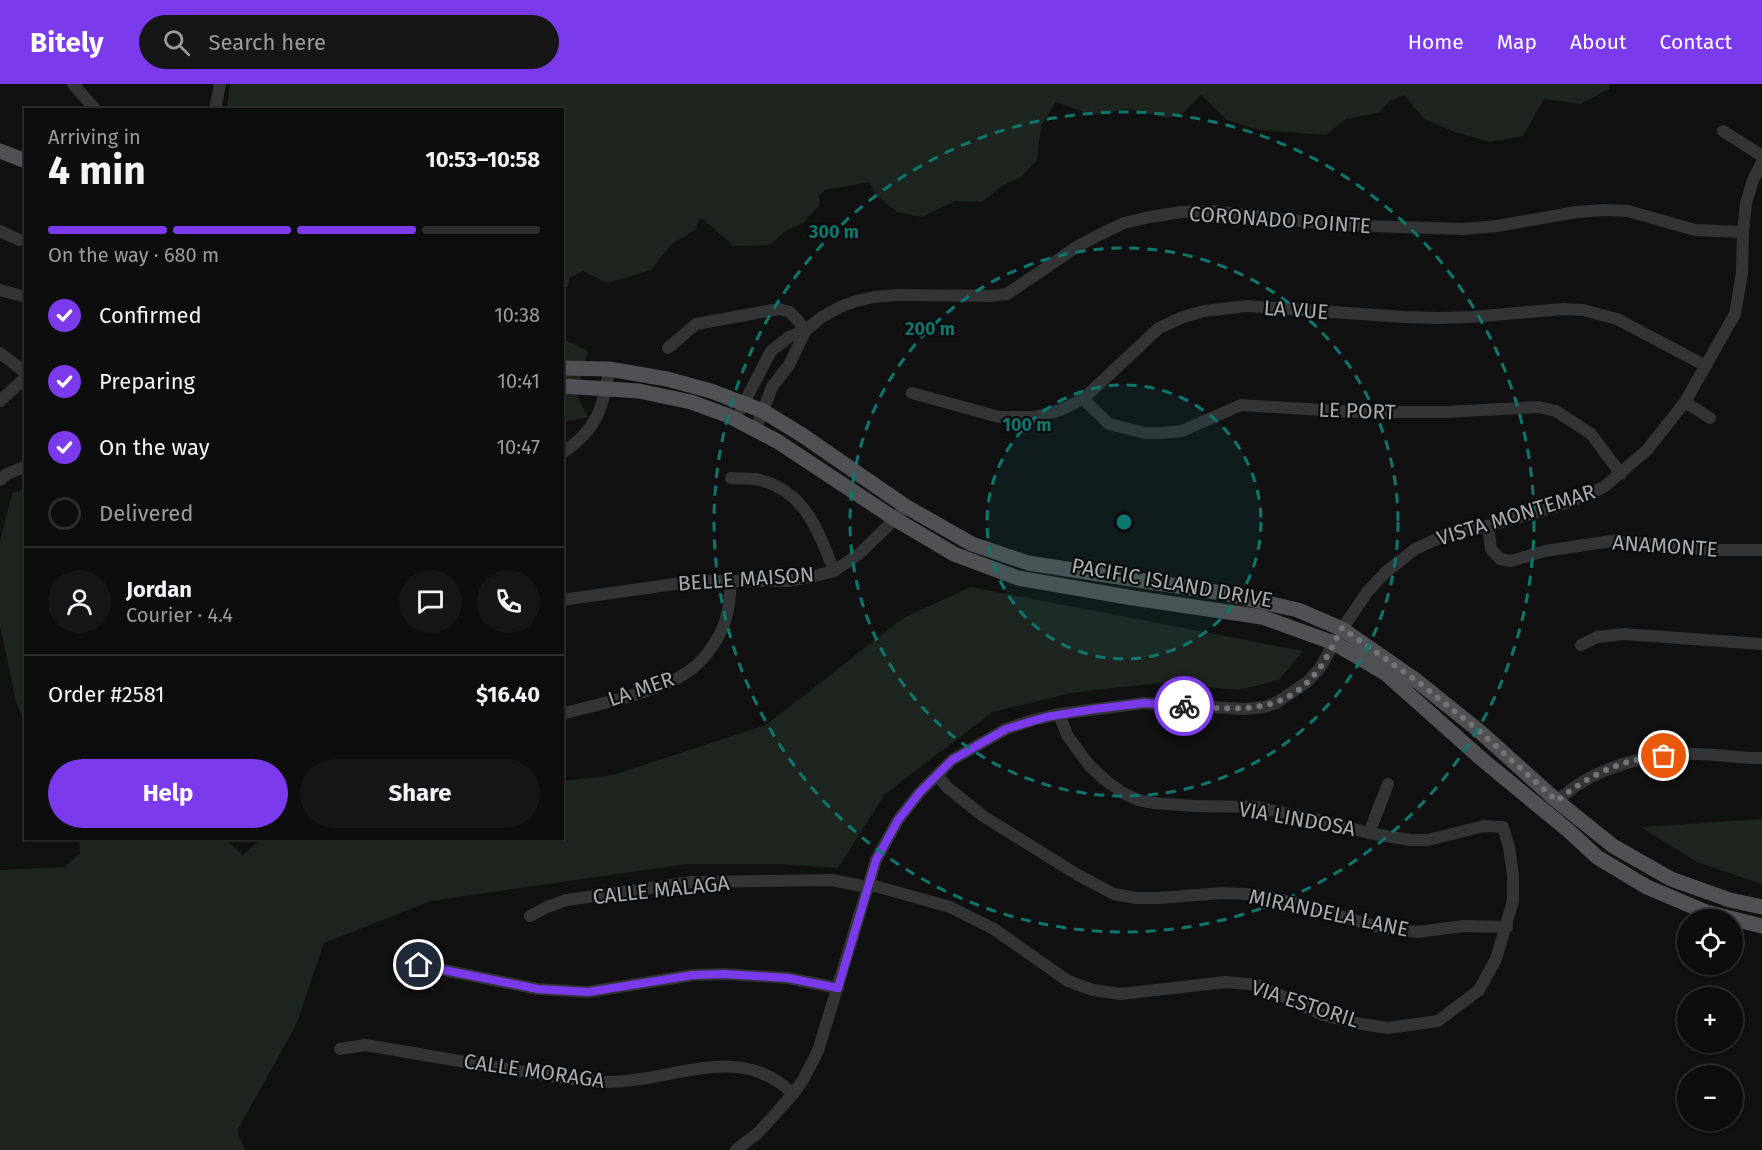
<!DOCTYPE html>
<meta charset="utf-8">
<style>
body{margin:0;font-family:"Fira Sans",sans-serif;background:#161617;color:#f1f3f6;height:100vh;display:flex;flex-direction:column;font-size:22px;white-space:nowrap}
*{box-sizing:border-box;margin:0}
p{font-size:20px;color:#9a9c9e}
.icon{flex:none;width:33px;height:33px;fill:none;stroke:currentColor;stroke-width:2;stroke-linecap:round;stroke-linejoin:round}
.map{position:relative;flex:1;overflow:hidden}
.sheet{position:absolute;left:24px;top:24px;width:540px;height:732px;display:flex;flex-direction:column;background:#0d0d0e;border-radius:0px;box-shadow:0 2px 4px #0004,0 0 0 2px #2d2d2e}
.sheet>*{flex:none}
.tools{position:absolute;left:1677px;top:825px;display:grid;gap:12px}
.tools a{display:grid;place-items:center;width:66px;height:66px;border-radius:50%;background:#0d0d0e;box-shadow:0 2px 4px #0004,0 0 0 2px #2d2d2e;font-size:30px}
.pin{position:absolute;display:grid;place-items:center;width:51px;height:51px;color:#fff;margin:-26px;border:3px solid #fff;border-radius:50%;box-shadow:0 2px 6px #0007}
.courier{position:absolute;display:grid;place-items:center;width:60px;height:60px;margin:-30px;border:4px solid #7c3aed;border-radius:50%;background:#fff;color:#222;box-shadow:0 2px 8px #0007}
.headline em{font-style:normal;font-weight:700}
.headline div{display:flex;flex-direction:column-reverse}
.headline{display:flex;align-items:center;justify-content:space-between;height:102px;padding:0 24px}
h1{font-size:39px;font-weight:700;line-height:45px}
.bar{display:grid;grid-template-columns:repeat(4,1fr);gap:9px 6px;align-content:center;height:72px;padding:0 24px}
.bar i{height:8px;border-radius:4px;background:#2d2d2e}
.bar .on{background:#7c3aed}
.bar p{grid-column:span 4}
.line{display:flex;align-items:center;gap:15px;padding:0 24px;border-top:2px solid #2d2d2e}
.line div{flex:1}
.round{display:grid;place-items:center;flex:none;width:63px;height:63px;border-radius:32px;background:#161617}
ol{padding:0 24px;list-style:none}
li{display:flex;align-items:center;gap:18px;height:66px}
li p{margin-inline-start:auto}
li .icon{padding:6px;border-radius:50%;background:#7c3aed;color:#fff;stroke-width:4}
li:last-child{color:#9a9c9e}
li i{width:33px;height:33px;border:3px solid #2d2d2e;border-radius:50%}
.action{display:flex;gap:12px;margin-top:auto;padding:12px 24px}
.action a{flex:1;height:69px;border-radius:36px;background:#7c3aed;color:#fff;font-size:24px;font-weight:700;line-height:69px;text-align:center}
.action a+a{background:#161617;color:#f1f3f6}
header{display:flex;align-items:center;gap:36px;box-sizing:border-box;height:84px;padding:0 30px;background:#7c3aed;color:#fff}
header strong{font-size:28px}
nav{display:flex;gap:33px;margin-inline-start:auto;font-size:21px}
.search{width:420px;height:54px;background:#161617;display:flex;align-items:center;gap:15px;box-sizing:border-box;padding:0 21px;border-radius:33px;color:#9a9c9e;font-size:22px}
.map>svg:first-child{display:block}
.green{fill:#1e241e}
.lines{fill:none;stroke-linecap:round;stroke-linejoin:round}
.minor{stroke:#323436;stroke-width:12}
.major{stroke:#4f5155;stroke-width:15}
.done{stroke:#717579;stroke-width:6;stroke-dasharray:0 10.8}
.route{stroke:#7c3aed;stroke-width:8}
.ring{fill:none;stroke:#0f766e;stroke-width:3;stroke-dasharray:10 8}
.labels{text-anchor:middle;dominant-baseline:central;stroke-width:4.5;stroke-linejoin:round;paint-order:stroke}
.street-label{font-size:21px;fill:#a4abb1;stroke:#0c0c0d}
.centre{fill:#0f766e;stroke:#0c0c0d;stroke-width:3}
.ring-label{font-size:18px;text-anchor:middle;font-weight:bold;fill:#0f766e;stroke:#0c0c0d;stroke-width:4.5;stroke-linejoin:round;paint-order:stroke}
</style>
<header>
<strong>Bitely</strong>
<div class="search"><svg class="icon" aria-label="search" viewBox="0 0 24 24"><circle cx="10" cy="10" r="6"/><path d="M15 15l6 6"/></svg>Search here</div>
<nav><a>Home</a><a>Map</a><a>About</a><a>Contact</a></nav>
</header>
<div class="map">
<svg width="1762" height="1066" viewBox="0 0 1762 1066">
<rect width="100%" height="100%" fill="#111112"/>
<!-- green -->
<g class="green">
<path d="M 230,0 L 1610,0 L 1609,5 L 1581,20 L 1544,15 L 1523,52 L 1490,58 L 1455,48 L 1424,35 L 1404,11 L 1390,17 L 1379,29 L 1346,35 L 1326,51 L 1259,46 L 1227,36 L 1201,11 L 1184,28 L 1167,34 L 1127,25 L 1092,31 L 1056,18 L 1041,42 L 1037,76 L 1020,94 L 1008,98 L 981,118 L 955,117 L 922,133 L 897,128 L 878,113 L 869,98 L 825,106 L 819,112 L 820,120 L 803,139 L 787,146 L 769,161 L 734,162 L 701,134 L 695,146 L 672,160 L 651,186 L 607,199 L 583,187 L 569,194 L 568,203 L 563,204 L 562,26 L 233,25 L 227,23 Z"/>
<path d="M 563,255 L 588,267 L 576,310 L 588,333 L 563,338 Z"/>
<path d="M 25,404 L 25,640 L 17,621 L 0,542 L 0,457 L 12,410 Z"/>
<path d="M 971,503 L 1303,567 L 1279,596 L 1239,606 L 1159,599 L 1071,609 L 993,628 L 885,710 L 838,784 L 779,780 L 687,780 L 431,817 L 324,859 L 296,941 L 237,1047 L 245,1066 L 0,1066 L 0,786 L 65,783 L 80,769 L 79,755 L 225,755 L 243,771 L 261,755 L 562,754 L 563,697 L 613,691 L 766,641 L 903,534 Z"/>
<path d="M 1762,735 L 1762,800 L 1697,778 L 1641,743 Z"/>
</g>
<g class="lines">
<!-- minor -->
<g class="minor">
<path d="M 73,0 L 96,26"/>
<path d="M 215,26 L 220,0"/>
<path d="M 1723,47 L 1762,72"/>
<path d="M 0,147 L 19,156"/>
<path d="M 0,206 L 26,213"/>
<path d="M 668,264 L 696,240 L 779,225 L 790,228 L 806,246"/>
<path d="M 0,269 L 26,289"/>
<path d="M 912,309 L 999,333 L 1034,333 L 1061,326 L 1083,315 L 1159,244 L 1183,233 L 1204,227 L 1247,222 L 1404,233 L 1439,234 L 1471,233 L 1563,225 L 1583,226 L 1617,235 L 1706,282"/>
<path d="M 1083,315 L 1109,340 L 1145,349 L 1162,349 L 1182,347 L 1241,321 L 1355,328 L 1445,328 L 1538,323 L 1556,327 L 1591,350 L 1621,390"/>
<path d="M 0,317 L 26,293"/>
<path d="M 1685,318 L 1710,334"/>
<path d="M 741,325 L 771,267 L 789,253 L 806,246 L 822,233 L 840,223 L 856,217 L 874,213 L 896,211 L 990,212 L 1007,210 L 1078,162 L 1099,151 L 1124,139 L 1150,133 L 1182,128 L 1213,127 L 1336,141 L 1464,145 L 1497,142 L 1577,128 L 1604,126 L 1628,127 L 1695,146 L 1743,148"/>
<path d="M 756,345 L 772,303 L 789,281 L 806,246"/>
<path d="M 562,369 C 596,347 604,323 609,285"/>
<path d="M 731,394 C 739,395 747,394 755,395 C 804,404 818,446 834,487"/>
<path d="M 0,396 L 7,390 L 26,382"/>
<path d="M 1488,442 L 1491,465 L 1500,475 L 1511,477 L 1545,467 L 1611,457 L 1719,466 L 1762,466"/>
<path d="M 562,516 L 696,497 L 788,497 L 811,493 L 834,487 L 859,470 L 895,435 L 905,422"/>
<path d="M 1581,561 L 1597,553 L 1624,550 L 1762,560"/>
<path d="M 562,630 C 598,620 656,609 686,589 C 702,579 716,560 723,543 C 729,528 730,512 731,497"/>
<path d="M 937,691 L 948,704 L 983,732 L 1078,791 L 1114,810 L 1136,814 L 1159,814 L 1222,809 L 1247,810 L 1271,813 L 1383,844 L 1417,848 L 1464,842 L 1507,843"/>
<path d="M 1557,717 C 1564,711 1571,705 1579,700 C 1614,678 1657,669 1698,670 C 1719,670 1740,675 1762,674"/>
<path d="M 1369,749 L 1388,700"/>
<path d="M 530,832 L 547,823 L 567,816 L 692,798 L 832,796 L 867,803 L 875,802 L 950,823 L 994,845 L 1068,897 L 1093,906 L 1121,910 L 1226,898 L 1258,901 L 1323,931 L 1355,939 L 1388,944 L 1438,937 L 1479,906 L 1496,875 L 1513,817 L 1513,791 L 1509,763 L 1503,743 L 1484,742 L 1428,756 L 1410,756 L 1369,749 L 1315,735 L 1255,723 L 1194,722 L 1154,719 L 1138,716 L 1123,709 L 1105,696 L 1089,681 L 1067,651 L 1059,630"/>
<path d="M 419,881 L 538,905 L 588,908 L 693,891 L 725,890 L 788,894 L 838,904"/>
<path d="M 340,965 L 366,961 C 413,969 460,977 506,985 C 540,990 577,998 610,998 C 675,997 740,957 793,1010"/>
<path d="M 736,1066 L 759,1048 L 793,1010 L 803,996 L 818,967 L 876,776 L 898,736 L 920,708 L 952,676 L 1006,645 L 1033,636 L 1059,630 L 1144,619 L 1245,625 L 1264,623 L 1276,619 L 1307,598 L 1320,584 L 1342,545 L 1368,507 L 1386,488 L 1415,465 L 1450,449 L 1488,442 L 1555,423 L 1578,415 L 1604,403 L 1647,366 L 1685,318 L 1735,230 L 1742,189 L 1743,148 L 1746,119 L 1753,96 L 1762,78"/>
</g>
<!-- major -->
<g class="major">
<path d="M 0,67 L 26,77"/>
<path d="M 562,284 L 609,285 L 667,295 L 711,307 L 763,327 L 802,351 L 905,422 L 972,460 L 1028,479 L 1222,509 L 1298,526 L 1342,545 L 1417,597 L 1478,646 L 1557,717 L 1613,762 L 1671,795 L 1730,816 L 1762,823"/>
<path d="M 562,302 L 639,307 L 691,318 L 729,332 L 777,357 L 895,435 L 954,470 L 1018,494 L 1133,514 L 1262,533 L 1334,559 L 1385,589 L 1484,677 L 1569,747 L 1597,773 L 1647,803 L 1706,828 L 1762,842"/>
</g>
</g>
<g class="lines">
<!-- done -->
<path class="done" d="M 1184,622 C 1237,625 1283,633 1319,585 C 1328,573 1334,558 1342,544 L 1417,597 L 1478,646 L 1557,717 C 1590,690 1622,675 1664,672"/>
<!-- route -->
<path class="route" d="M 419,881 L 538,905 L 588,908 L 693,891 L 724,890 L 788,894 L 838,904 L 876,776 L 898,736 L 920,708 L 952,676 L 1006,645 L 1046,633 L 1095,625 L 1144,619 L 1184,622"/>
</g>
<!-- distance rings -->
<circle cx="1124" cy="438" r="137" fill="#0f766e" fill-opacity=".12"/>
<g class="ring">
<circle cx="1124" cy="438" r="137"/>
<circle cx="1124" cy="438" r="274"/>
<circle cx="1124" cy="438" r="410"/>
</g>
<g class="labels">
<!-- street labels -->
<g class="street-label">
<text transform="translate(1280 136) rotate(4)">CORONADO POINTE</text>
<text transform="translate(1296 226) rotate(4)">LA VUE</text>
<text transform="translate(1357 327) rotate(2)">LE PORT</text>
<text transform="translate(1516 431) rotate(-17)">VISTA MONTEMAR</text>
<text transform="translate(1665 462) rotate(4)">ANAMONTE</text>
<text transform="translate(746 495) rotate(-4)">BELLE MAISON</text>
<text transform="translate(1172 499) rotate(10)">PACIFIC ISLAND DRIVE</text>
<text transform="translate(641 605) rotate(-19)">LA MER</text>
<text transform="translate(1297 735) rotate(10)">VIA LINDOSA</text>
<text transform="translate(661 806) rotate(-6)">CALLE MALAGA</text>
<text transform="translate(1329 829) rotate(12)">MIRANDELA LANE</text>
<text transform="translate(1305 920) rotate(18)">VIA ESTORIL</text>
<text transform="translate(534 987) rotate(8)">CALLE MORAGA</text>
</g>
</g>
<circle cx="1124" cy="438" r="9" class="centre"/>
<g class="ring-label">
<text x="834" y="154">300 m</text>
<text x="930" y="251">200 m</text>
<text x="1027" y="347">100 m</text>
</g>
</svg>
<div class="tools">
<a><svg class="icon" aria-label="locate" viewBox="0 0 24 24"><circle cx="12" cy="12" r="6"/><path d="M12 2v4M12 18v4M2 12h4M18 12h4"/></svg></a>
<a>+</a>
<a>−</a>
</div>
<div class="pin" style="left:1664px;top:672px;background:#ea580c"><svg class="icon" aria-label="bag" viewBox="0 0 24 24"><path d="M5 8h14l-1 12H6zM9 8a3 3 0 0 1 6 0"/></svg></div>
<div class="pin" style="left:419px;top:881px;background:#1f2937"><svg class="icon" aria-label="home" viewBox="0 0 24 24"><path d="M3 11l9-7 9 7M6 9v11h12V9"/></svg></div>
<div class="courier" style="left:1184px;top:622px"><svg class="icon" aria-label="bike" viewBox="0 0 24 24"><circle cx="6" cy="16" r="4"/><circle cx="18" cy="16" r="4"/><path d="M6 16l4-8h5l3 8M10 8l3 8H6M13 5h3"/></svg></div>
<section class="sheet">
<div class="headline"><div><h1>4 min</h1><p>Arriving in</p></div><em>10:53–10:58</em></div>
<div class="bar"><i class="on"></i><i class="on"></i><i class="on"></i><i></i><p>On the way · 680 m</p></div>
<ol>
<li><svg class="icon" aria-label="check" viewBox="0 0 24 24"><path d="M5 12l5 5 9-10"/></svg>Confirmed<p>10:38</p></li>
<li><svg class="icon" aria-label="check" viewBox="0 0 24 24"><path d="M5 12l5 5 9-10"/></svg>Preparing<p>10:41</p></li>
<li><svg class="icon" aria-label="check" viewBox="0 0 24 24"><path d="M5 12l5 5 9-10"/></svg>On the way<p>10:47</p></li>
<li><i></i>Delivered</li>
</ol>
<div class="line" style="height:108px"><a class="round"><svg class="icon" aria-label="person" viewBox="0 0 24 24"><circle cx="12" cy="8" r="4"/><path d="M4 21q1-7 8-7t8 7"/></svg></a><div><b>Jordan</b><p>Courier · 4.4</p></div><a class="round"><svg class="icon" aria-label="chat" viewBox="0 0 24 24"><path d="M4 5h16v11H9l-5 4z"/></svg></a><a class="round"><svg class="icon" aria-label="phone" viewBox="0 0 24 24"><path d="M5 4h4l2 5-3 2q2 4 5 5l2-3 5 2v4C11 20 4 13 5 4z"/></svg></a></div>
<div class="line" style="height:78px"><div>Order #2581</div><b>$16.40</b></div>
<div class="action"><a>Help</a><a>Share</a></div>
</section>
</div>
